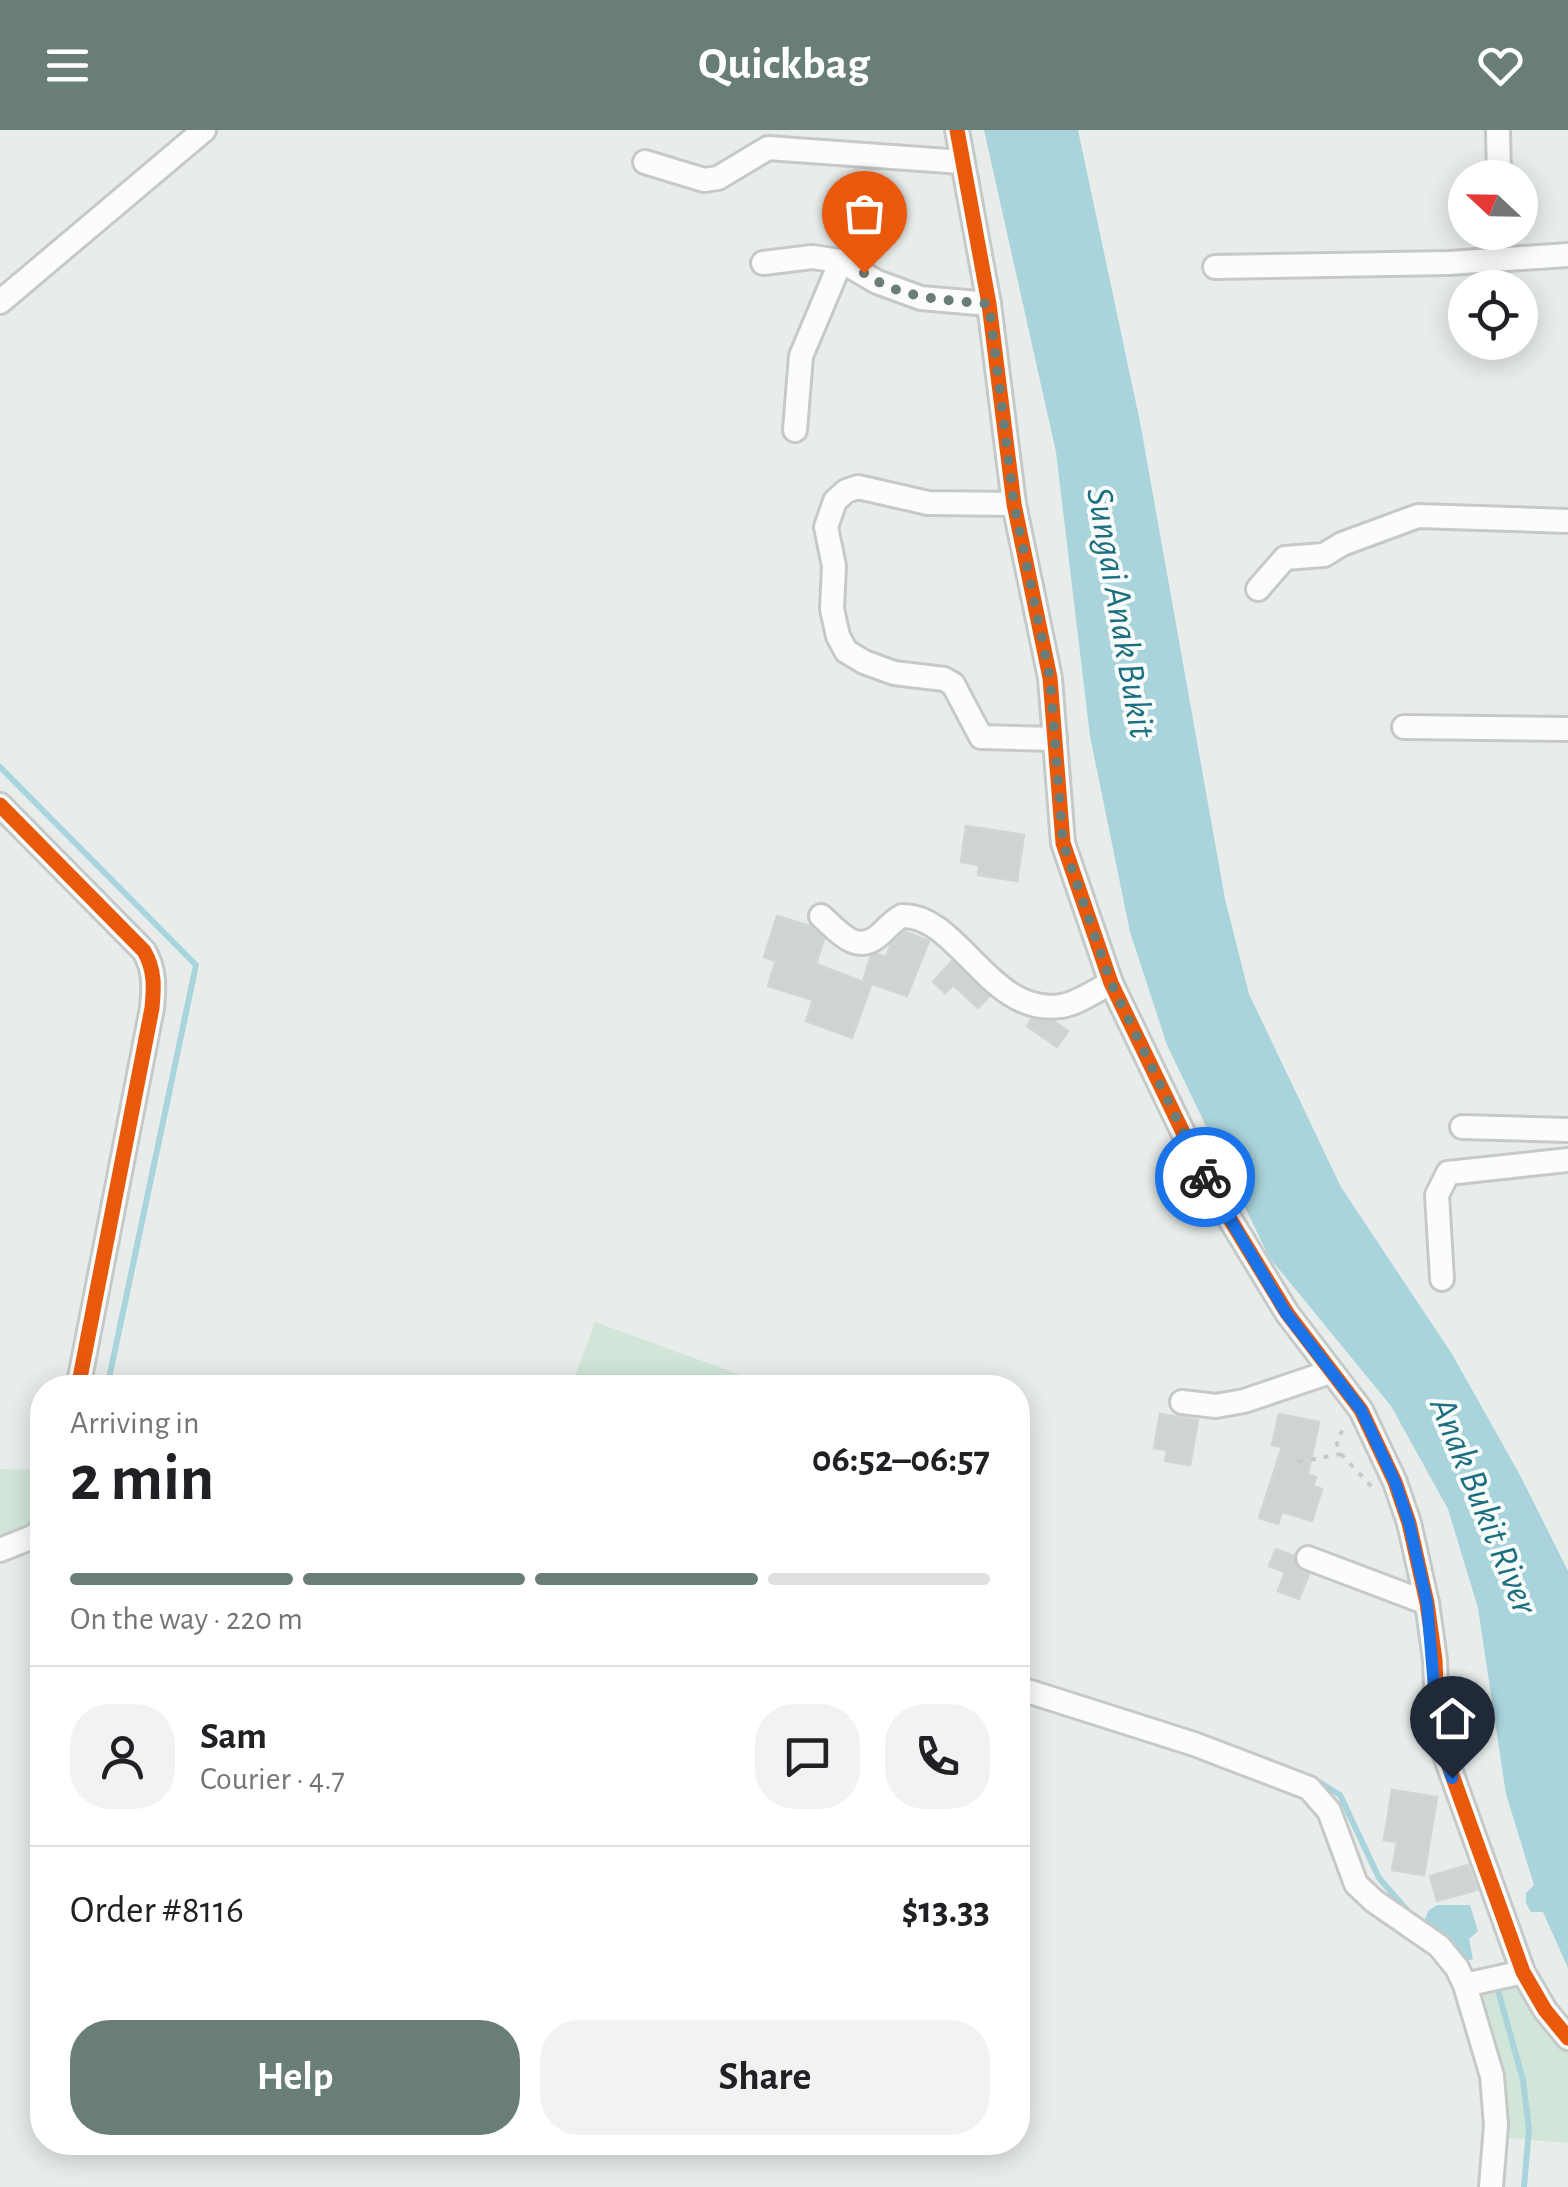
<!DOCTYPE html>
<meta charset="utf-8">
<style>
body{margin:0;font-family:"Alegreya Sans",sans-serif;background:#f2f2f2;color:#202124;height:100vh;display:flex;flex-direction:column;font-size:38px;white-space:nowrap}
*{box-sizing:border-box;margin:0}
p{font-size:32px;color:#757577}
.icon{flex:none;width:55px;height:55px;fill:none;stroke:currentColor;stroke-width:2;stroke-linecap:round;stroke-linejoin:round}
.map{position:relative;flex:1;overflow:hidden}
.drawer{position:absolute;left:30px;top:1245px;width:1000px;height:780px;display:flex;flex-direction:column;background:#fff;border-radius:40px;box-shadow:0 5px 25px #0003}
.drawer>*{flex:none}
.needle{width:65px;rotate:292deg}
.controls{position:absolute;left:1448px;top:30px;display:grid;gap:20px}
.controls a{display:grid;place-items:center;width:90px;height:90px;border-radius:50%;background:#fff;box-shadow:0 5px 25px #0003;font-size:50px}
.pin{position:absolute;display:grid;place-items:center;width:85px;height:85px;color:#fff;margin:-102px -42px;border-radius:50% 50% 50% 0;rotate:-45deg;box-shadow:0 0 10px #0007}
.pin .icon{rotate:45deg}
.courier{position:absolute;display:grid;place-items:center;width:100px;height:100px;margin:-50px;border:8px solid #1a73e8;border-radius:50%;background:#fff;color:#222;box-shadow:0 2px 12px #0007}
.head em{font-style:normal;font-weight:700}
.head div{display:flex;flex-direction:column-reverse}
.head{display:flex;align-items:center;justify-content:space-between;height:170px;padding:0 40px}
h1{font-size:65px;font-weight:700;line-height:75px}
.bar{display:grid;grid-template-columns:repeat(4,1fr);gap:15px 10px;align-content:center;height:120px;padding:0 40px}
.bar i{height:12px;border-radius:8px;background:#e0e0e0}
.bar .selected{background:#697e78}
.bar p{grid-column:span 4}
.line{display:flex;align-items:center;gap:25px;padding:0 40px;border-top:2px solid #e0e0e0}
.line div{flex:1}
.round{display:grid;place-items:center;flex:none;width:105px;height:105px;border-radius:40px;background:#f2f2f2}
.button{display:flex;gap:20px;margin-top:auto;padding:20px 40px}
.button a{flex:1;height:115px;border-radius:40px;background:#697e78;color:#fff;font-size:40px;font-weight:700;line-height:115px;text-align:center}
.button a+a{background:#f2f2f2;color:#202124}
header{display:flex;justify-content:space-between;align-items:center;height:130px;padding:0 40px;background:#697e78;color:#fff;font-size:45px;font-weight:700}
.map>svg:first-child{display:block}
.green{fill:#d1e6d8}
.water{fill:#a9d4db}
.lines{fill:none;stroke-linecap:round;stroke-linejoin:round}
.stream{stroke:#a9d4db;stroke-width:6}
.building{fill:#cfd4d2;stroke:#d1d6d4;stroke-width:2.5}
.minor-casing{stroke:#c5cac8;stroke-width:28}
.path{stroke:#c3ccca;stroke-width:4;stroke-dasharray:5 8;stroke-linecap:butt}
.minor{stroke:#fcfcfc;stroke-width:22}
.cycleway-casing{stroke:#f7fbf9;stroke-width:21}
.cycleway{stroke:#e8590c;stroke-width:15}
.done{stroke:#697e78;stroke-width:10;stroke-dasharray:0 18}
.route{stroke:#1a73e8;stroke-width:12}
.labels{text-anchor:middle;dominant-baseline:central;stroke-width:8;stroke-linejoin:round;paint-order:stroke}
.water-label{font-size:38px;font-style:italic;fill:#1c6f80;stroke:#f7fbf9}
</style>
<header><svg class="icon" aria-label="menu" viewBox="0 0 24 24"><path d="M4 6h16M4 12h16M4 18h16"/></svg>Quickbag<svg class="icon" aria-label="heart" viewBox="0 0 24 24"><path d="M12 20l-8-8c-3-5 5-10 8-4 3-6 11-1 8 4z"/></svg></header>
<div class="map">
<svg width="1568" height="2057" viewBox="0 0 1568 2057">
<rect width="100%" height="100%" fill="#e8edeb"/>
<!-- green -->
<g class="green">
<path d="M 595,1192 L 749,1248 L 745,1257 L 571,1257 Z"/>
<path d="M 0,1339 L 42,1340 L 42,1394 L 0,1416 Z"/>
<path d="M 1523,1842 L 1568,1908 L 1568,2013 L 1507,2008 L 1506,1958 L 1479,1852 Z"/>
</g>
<!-- water -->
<g class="water">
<path d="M 984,0 L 1078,0 L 1140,292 L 1225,769 L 1249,864 L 1341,1057 L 1452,1224 L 1521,1347 L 1568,1441 L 1568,1838 L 1543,1782 L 1531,1782 L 1526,1773 L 1526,1763 L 1534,1755 L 1506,1664 L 1478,1478 L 1448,1379 L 1391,1276 L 1269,1127 L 1167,915 L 1130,802 L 1090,606 L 1056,322 Z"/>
<path d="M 1437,1775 L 1470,1775 L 1478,1801 L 1469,1809 L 1473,1829 L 1464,1832 L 1422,1798 L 1428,1781 Z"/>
</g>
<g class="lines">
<!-- stream -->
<g class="stream">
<path d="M 0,637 L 196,835 L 107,1258"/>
<path d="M 1314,1649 L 1340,1665 L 1379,1748 L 1412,1786"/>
<path d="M 1499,1864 L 1523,1950 L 1529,1999 L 1524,2057"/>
</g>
</g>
<!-- building -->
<g class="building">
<path d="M 966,696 L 1024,705 L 1017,751 L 978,745 L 979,735 L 961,732 Z"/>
<path d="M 777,786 L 810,796 L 824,809 L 816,834 L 871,855 L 852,908 L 806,891 L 813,870 L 768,856 L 776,831 L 764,827 Z"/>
<path d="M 905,802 L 929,811 L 907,866 L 863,851 L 871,826 L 877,824 L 886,827 L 891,815 Z"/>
<path d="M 952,831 L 989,866 L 978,878 L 953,855 L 945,863 L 933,852 Z"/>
<path d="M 1032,889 L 1053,891 L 1068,901 L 1057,917 L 1027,896 Z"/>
<path d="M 1160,1284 L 1198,1290 L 1190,1335 L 1165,1331 L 1167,1320 L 1154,1318 Z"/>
<path d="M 1279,1284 L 1319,1292 L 1308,1344 L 1316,1347 L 1313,1356 L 1322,1359 L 1312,1391 L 1282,1382 L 1278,1394 L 1259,1388 L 1282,1317 L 1272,1315 Z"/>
<path d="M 1276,1419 L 1294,1426 L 1297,1438 L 1309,1444 L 1299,1469 L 1278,1461 L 1285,1442 L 1269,1436 Z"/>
<path d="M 1392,1660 L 1437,1667 L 1424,1745 L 1392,1740 L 1397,1712 L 1384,1710 Z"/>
<path d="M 1468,1735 L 1477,1760 L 1437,1771 L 1430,1746 Z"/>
</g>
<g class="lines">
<defs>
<g id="minor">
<path d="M 957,0 L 989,174 L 1014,374 L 1050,548 L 1063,713 L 1111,853 L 1205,1048 L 1287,1183 L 1361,1280 L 1395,1352 L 1409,1393 L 1427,1473 L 1435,1530 L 1438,1606 L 1523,1842 L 1545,1880 L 1568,1908"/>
<path d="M 1498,0 L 1499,48"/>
<path d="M 645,32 L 704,50 L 718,48 L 768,18 L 962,32"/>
<path d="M 763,133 L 812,127 L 841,131 L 877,152 L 921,168 L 989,174"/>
<path d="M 1215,137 L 1449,133 L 1568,125"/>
<path d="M 0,172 L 204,0"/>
<path d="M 795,300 L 801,226 L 841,131"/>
<path d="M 1014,374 L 928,373 L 858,357 L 846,361 L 835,371 L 826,397 L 834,436 L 832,479 L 838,506 L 846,521 L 864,532 L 894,543 L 944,549 L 953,554 L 981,607 L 1055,609"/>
<path d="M 1258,459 L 1285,428 L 1324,425 L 1342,414 L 1418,386 L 1568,391"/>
<path d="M 1404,597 L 1568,599"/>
<path d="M 0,675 L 144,821 C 155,840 154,857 152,878 L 78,1258"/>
<path d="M 821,786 C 837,800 855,824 877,807 C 886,800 892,791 902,786 C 958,784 990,887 1061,876 C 1077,874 1096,860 1111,853"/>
<path d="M 1462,997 L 1568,1000"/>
<path d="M 1442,1149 L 1437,1065 L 1448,1043 L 1568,1030"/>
<path d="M 1182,1272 L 1216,1276 L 1244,1271 L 1330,1242"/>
<path d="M 0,1420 L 35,1406 L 42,1398"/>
<path d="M 1308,1428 L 1427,1473"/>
<path d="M 1018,1558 L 1194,1614 L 1309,1658 L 1329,1681 L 1356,1754 L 1374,1771 L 1439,1816 L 1457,1838 L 1465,1855 L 1523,1842"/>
<path d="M 1465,1855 L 1492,1946 L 1496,1995 L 1491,2057"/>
</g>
</defs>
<!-- minor casing -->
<use href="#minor" class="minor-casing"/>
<!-- path -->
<g class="path">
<path d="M 1341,1324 L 1372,1357"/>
<path d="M 1298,1332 L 1341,1324 L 1336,1311 L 1344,1298"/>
</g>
<!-- minor -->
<use href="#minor" class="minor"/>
<defs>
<g id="cycleway">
<path d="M 957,0 L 989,174 L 1014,374 L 1050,548 L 1063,713 L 1111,853 L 1205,1048 L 1287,1183 L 1361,1280 L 1395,1352 L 1409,1393 L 1427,1473 L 1435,1530 L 1438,1606 L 1523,1842 L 1545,1880 L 1568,1908"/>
<path d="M 0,675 L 144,821 C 155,840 154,857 152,878 L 78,1258"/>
</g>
</defs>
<!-- cycleway casing -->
<use href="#cycleway" class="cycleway-casing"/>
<!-- cycleway -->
<use href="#cycleway" class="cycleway"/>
</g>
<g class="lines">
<!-- done -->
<path class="done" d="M 864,143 C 900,169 946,170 989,174 L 1014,374 L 1050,548 L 1063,713 L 1111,853 L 1205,1047"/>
<!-- route -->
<path class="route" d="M 1205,1047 L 1286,1183 L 1361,1280 L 1395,1352 L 1409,1393 L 1427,1473 L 1438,1606 L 1452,1648"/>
</g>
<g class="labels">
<!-- water labels -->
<g class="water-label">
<text transform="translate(1120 483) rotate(80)">Sungai Anak Bukit</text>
<text transform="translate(1483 1376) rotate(68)">Anak Bukit River</text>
</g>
</g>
</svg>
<div class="controls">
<a><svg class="needle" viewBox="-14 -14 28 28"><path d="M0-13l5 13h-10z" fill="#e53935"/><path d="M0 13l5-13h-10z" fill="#757577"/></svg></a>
<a><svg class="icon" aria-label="locate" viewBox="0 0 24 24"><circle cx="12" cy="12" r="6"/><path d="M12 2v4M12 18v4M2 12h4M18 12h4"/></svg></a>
</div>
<div class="pin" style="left:864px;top:143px;background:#ea580c"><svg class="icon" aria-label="bag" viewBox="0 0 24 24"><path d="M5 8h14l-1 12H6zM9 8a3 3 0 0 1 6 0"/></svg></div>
<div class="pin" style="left:1452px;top:1648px;background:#1f2937"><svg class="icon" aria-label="home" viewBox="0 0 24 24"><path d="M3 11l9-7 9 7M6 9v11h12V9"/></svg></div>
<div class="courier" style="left:1205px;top:1047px"><svg class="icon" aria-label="bike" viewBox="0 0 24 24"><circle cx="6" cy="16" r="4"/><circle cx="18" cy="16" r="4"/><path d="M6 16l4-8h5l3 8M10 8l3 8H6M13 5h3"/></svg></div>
<section class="drawer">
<div class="head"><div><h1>2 min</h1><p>Arriving in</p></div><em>06:52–06:57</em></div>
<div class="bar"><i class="selected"></i><i class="selected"></i><i class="selected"></i><i></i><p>On the way · 220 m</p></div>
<div class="line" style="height:180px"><a class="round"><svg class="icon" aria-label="person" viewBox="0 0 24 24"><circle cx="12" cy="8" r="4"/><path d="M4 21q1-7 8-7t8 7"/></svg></a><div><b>Sam</b><p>Courier · 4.7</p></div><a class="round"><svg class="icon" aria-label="chat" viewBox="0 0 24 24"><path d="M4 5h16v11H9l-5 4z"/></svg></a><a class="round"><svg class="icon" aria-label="phone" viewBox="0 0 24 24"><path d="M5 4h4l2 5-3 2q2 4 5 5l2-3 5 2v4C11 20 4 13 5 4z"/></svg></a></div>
<div class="line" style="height:130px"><div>Order #8116</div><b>$13.33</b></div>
<div class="button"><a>Help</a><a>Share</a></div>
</section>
</div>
